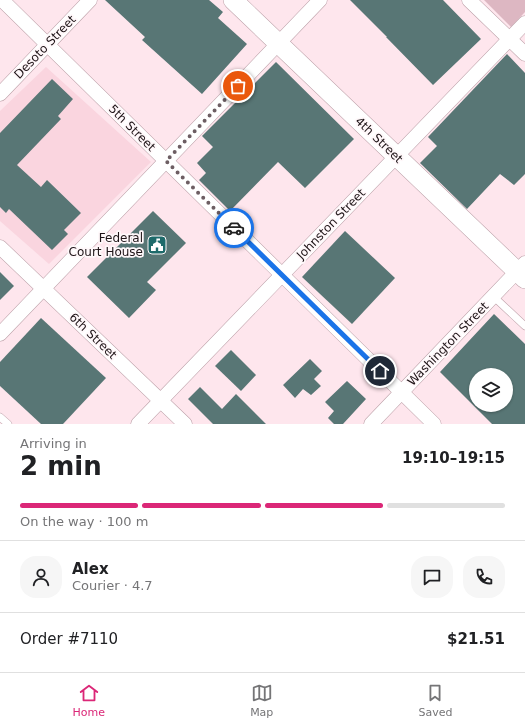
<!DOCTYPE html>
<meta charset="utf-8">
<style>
body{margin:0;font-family:"DejaVu Sans",sans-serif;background:#f6f6f6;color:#202124;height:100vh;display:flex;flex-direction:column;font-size:15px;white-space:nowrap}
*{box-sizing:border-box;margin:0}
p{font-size:13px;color:#757577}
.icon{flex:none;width:22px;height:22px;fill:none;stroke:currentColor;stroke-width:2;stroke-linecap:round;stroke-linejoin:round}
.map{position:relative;height:424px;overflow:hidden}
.side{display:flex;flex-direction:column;background:#fff;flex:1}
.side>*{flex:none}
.fabs{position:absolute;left:469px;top:368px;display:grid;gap:8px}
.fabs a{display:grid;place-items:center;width:44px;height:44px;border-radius:50%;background:#fff;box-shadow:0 1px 3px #0004;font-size:20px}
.pin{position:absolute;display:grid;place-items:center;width:34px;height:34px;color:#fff;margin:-17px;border:2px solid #fff;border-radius:50%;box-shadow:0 1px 4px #0007}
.courier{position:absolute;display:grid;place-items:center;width:40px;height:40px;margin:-20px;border:3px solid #1a73e8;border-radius:50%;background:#fff;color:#222;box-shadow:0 1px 5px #0007}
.overview em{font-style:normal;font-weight:600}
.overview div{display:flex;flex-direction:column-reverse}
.overview{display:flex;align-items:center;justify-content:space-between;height:68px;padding:0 20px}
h1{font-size:26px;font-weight:600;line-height:30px}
.bar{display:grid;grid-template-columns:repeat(4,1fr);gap:6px 4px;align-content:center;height:48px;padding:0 20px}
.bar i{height:5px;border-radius:3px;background:#e0e0e0}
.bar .active{background:#db2777}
.bar p{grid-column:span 4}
.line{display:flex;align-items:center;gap:10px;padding:0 20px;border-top:1px solid #e0e0e0}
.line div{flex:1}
.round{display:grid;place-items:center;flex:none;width:42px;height:42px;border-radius:16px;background:#f6f6f6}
.dock{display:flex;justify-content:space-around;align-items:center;height:56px;border-top:1px solid #e0e0e0;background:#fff;font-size:11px;color:#757577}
.dock a{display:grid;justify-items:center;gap:2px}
.dock .active{color:#db2777}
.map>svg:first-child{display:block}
.built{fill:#fad5df}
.green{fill:#ddb7c2}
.building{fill:#587675;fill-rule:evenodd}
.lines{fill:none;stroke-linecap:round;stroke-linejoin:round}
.service-casing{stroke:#bca0a8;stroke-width:8}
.minor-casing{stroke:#bca0a8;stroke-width:15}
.secondary-casing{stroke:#bca0a8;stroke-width:20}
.service{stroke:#fff;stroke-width:7}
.minor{stroke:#fff;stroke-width:14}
.secondary{stroke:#fff;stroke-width:19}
.done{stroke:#6d5e63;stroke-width:4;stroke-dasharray:0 7.2}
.route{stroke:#1a73e8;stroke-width:5}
.labels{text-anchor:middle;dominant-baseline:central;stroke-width:3.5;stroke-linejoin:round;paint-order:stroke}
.street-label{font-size:12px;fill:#1f1518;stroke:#fff8fa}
.poi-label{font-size:12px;fill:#1f1518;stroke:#fff8fa;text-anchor:end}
</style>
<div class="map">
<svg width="525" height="424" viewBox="0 0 525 424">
<rect width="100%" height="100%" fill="#fee6ed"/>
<!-- built -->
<path class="built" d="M 46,67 L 151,162 L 49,264 L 0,221 L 0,111 Z"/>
<!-- green -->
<path class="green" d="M 484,0 L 525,0 L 525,12 L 511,27 Z"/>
<!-- building -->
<g class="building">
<path d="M 105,0 L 209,0 L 223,12 L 218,18 L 247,44 L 202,94 L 142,40 L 145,37 Z"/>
<path d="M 350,0 L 443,0 L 481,39 L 433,85 L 386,37 L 387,37 Z"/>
<path d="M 507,54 L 525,73 L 525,174 L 514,185 L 500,174 L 467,209 L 420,163 L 437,146 L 428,137 Z"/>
<path d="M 276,62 L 354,139 L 305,188 L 278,162 L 230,211 L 199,180 L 206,173 L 197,163 L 213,147 L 202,136 Z"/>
<path d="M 52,79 L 73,99 L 58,116 L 61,119 L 17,165 L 41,187 L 47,180 L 81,213 L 64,230 L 68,234 L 52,250 L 9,209 L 6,213 L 0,207 L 0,133 Z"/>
<path d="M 153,211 L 186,243 L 147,282 L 156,290 L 129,318 L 87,277 Z"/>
<path d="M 345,231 L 395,278 L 352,324 L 302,277 Z"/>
<path d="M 0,272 L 14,286 L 0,300 Z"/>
<path d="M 494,314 L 525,344 L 525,424 L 492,424 L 440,372 ZM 476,375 L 506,375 L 506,405 L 476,405 Z"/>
<path d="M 41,318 L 106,378 L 63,424 L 41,424 L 0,386 L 0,362 Z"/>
<path d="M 231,350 L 256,375 L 241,391 L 215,366 Z"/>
<path d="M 310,359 L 322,371 L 314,379 L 321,386 L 311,395 L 303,389 L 295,398 L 283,385 Z"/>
<path d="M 347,381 L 366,399 L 343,424 L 334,424 L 328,418 L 334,411 L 325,402 Z"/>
<path d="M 200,387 L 222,409 L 236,394 L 266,424 L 213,424 L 188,399 Z"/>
</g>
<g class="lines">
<defs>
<g id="service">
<path d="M 494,297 L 525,326"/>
<path d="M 0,417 L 8,424"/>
</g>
<g id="minor">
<path d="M 2,0 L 434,424"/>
<path d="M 469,0 L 525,54"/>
<path d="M 0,94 L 90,0"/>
<path d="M 0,247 L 185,424"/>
<path d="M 0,334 L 320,0"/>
<path d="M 138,424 L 525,23"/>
<path d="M 371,424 L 525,263"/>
</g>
<path id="secondary" d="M 233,0 L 525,279"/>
</defs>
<!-- service casing -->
<use href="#service" class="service-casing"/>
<!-- minor casing -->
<use href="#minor" class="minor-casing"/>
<!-- secondary casing -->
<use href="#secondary" class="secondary-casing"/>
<!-- service -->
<use href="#service" class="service"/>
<!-- minor -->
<use href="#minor" class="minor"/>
<!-- secondary -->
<use href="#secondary" class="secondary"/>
</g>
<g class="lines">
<!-- done -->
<path class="done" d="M 234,228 L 166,161 L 238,86"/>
<!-- route -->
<path class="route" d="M 234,228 L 380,371"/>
</g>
<!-- icons -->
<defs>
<symbol id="civic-square" viewBox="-11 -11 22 22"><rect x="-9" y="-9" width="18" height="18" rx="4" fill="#1e6a6a" stroke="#fff8fa"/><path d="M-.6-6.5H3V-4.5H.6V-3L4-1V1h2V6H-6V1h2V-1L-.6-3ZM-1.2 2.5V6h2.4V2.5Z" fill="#fff"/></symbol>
</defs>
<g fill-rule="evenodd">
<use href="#civic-square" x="146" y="234" width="22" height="22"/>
</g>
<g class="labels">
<!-- street labels -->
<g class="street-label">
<text transform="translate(45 47) rotate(-46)">Desoto Street</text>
<text transform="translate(132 128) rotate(45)">5th Street</text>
<text transform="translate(379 140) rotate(44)">4th Street</text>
<text transform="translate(331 224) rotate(-46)">Johnston Street</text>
<text transform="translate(93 336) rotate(44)">6th Street</text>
<text transform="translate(448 344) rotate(-46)">Washington Street</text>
</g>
<!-- poi labels -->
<g class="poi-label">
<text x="143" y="238">Federal<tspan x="143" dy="14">Court House</tspan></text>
</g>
</g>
</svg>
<div class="fabs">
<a><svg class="icon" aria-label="layers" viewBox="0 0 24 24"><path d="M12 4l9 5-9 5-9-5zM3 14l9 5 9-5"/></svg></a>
</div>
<div class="pin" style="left:238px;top:86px;background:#ea580c"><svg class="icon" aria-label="bag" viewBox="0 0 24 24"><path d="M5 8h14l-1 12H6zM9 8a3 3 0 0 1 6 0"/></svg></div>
<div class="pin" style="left:380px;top:371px;background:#1f2937"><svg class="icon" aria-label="home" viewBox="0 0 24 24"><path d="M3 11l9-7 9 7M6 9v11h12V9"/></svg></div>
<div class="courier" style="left:234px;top:228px"><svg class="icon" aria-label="car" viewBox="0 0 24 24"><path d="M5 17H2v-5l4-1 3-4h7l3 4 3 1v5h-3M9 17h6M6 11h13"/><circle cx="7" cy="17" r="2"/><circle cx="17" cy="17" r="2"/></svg></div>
</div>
<section class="side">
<div class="overview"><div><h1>2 min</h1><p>Arriving in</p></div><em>19:10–19:15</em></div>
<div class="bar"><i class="active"></i><i class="active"></i><i class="active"></i><i></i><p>On the way · 100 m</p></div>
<div class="line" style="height:72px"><a class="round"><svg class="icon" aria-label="person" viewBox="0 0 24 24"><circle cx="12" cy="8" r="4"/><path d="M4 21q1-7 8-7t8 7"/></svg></a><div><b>Alex</b><p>Courier · 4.7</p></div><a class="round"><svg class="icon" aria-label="chat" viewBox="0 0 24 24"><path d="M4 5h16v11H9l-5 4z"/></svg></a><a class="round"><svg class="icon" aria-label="phone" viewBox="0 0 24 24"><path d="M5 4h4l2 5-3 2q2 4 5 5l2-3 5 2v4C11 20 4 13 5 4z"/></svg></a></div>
<div class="line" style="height:52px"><div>Order #7110</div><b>$21.51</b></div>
</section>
<nav class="dock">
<a class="active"><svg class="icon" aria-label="home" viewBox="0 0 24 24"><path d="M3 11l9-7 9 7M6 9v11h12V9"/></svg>Home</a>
<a><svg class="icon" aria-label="map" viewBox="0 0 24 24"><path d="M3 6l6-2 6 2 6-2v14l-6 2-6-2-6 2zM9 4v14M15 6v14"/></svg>Map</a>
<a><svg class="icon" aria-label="saved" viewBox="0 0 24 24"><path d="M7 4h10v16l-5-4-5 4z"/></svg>Saved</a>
</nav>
